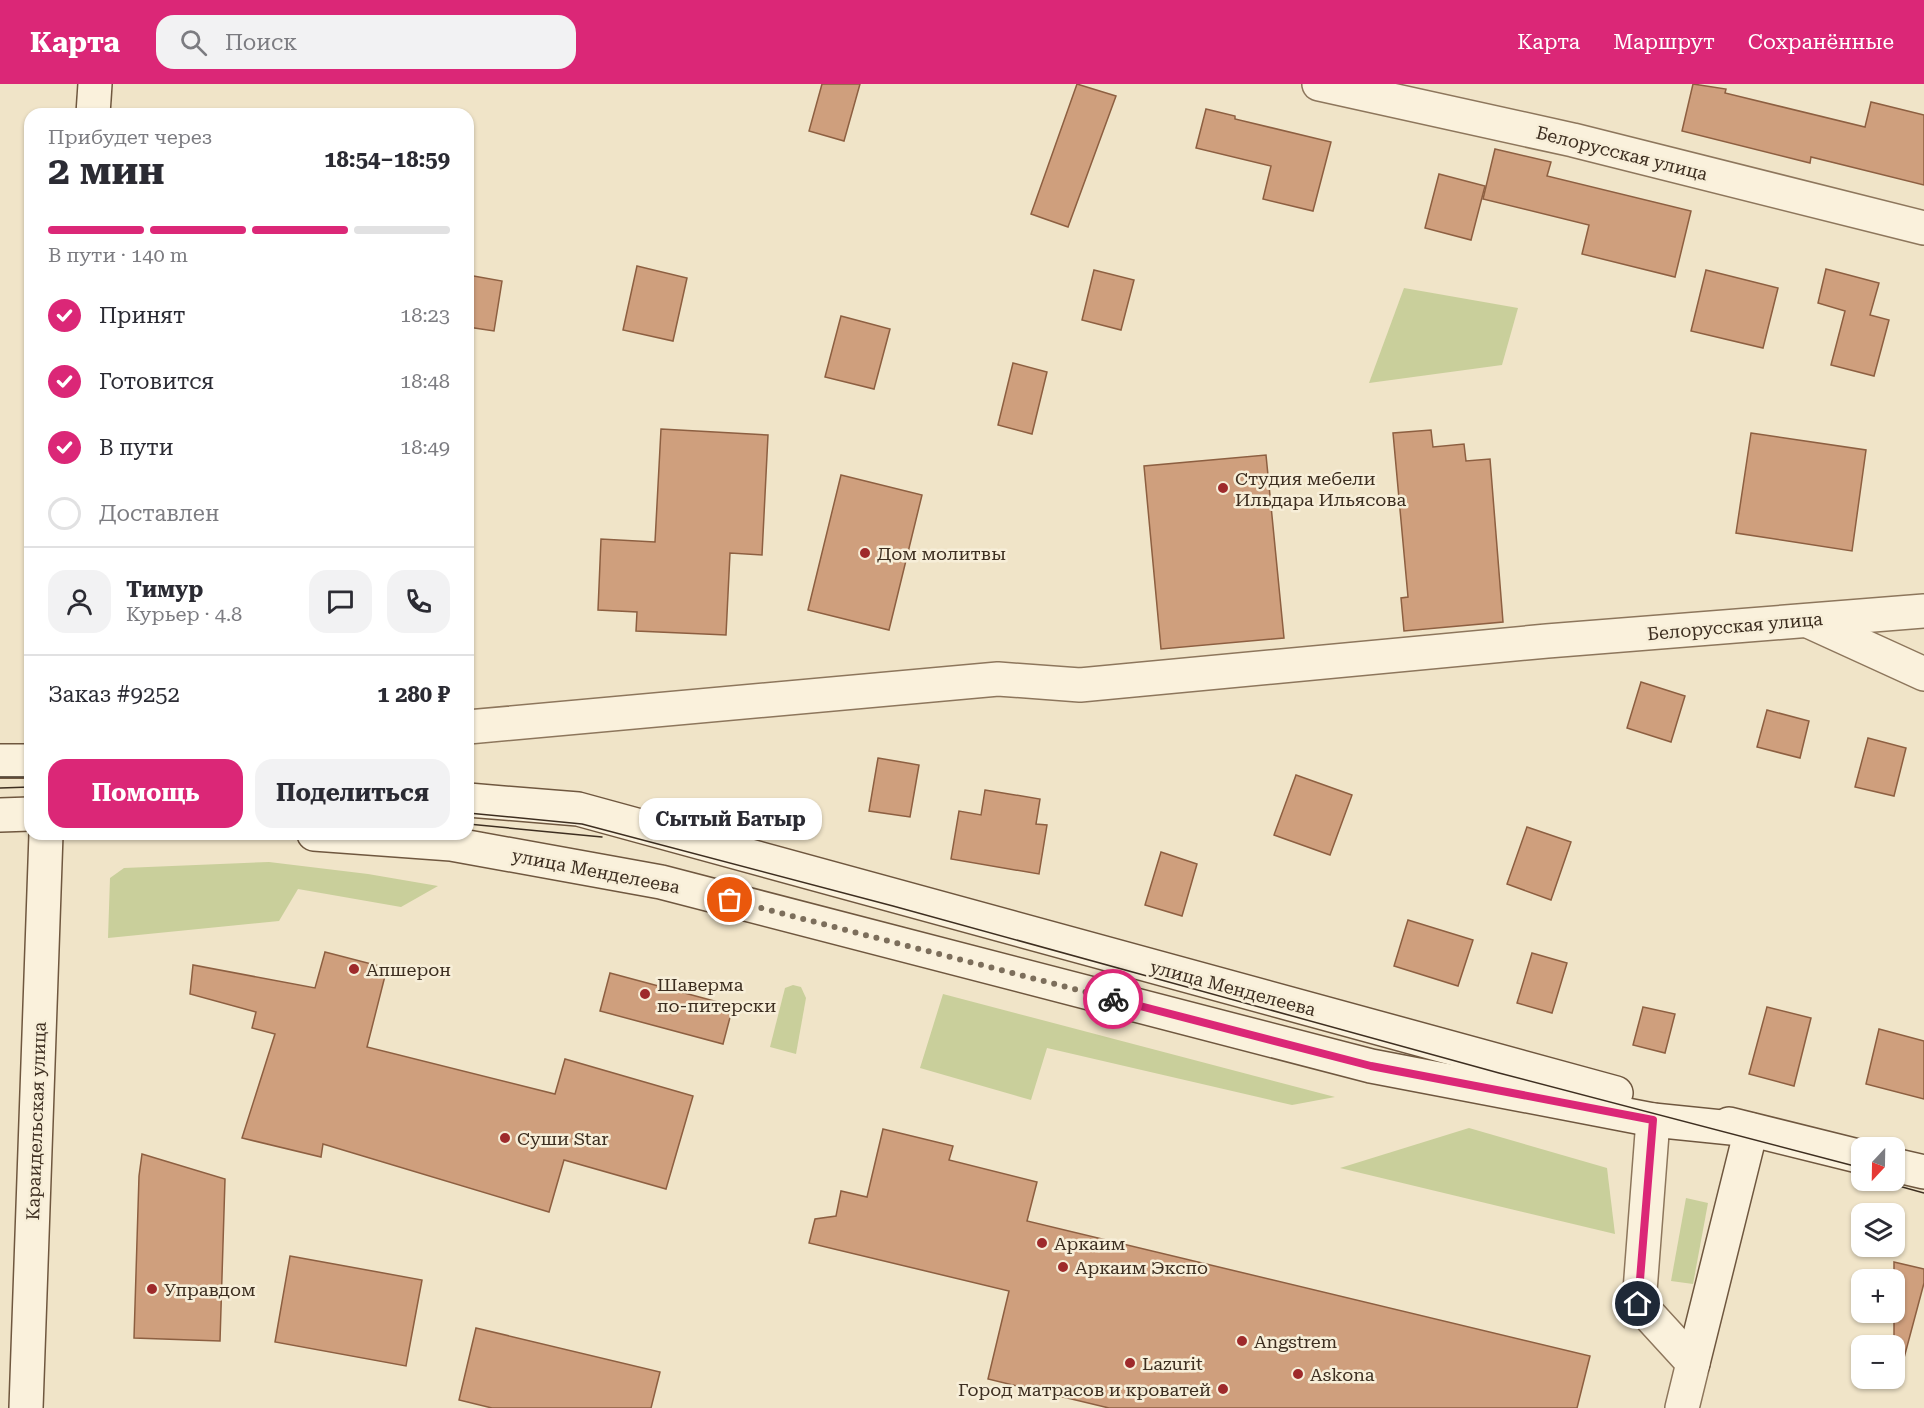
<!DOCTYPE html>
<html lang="ru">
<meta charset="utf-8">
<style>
body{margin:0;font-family:"Roboto Serif",serif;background:#f2f2f3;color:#2b2b33;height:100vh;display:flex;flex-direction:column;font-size:22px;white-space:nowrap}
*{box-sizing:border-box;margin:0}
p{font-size:20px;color:#7c7c81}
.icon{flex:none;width:33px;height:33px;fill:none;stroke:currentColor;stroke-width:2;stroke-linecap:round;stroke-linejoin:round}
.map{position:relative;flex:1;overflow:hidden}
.side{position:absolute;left:24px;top:24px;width:450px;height:732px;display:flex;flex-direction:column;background:#fff;border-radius:18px;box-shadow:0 2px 4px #0004}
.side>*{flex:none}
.needle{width:39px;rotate:202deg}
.tools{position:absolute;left:1851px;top:1053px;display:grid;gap:12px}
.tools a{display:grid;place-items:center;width:54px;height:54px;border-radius:12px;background:#fff;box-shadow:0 2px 4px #0004;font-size:30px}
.pin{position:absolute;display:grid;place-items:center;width:51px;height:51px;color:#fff;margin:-26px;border:3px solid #fff;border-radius:50%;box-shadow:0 2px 6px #0007}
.courier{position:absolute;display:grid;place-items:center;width:60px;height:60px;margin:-30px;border:4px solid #db2777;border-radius:50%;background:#fff;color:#222;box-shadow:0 2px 8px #0007}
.bubble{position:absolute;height:42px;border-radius:18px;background:#fff;box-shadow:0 2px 4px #0004;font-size:20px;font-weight:700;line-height:42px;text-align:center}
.head em{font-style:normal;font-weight:700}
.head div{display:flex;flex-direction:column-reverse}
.head{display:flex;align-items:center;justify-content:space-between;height:102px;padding:0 24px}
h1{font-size:39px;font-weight:700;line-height:45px}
.bar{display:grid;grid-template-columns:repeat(4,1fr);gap:9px 6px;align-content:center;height:72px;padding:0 24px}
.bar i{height:8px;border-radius:4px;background:#e1e1e2}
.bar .selected{background:#db2777}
.bar p{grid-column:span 4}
.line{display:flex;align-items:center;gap:15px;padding:0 24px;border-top:2px solid #e1e1e2}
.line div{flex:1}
.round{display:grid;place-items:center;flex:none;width:63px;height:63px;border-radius:18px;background:#f2f2f3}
ol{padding:0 24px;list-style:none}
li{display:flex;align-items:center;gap:18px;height:66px}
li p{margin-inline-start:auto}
li .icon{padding:6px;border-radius:50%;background:#db2777;color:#fff;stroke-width:4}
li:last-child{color:#7c7c81}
li i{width:33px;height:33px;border:3px solid #e1e1e2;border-radius:50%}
.button{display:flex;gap:12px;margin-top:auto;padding:12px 24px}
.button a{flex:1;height:69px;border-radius:18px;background:#db2777;color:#fff;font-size:24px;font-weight:700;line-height:69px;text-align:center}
.button a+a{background:#f2f2f3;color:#2b2b33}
header{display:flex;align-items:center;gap:36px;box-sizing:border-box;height:84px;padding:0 30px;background:#db2777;color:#fff}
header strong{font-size:28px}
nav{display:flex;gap:33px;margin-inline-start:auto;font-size:21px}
.search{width:420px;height:54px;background:#f2f2f3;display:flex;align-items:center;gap:15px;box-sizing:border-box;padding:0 21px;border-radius:18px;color:#7c7c81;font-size:22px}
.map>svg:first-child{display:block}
.green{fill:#c9cf9b}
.building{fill:#cf9f7d;stroke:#8d5f41;stroke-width:1.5}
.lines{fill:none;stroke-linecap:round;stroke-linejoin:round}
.street-casing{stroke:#8d765c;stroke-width:36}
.secondary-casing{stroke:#6f573f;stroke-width:36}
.street{stroke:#faf1dc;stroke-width:33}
.secondary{stroke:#faf1dc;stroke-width:33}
.tram{stroke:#3d2e20;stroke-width:1.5}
.done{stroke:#7c6e5b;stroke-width:6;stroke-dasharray:0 10.8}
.route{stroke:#db2777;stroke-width:8}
.poi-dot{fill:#9e2a2b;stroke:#f7eed8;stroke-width:2}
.labels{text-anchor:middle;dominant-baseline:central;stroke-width:5;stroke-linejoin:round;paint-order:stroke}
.street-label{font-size:18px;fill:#3d2e20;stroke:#f7eed8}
.poi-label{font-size:18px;fill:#3d2e20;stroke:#f7eed8;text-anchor:start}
</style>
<header>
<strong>Карта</strong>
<div class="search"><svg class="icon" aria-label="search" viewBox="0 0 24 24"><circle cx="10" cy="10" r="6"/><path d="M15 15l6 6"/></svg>Поиск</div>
<nav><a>Карта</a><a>Маршрут</a><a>Сохранённые</a></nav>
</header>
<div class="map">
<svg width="1924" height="1324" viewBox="0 0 1924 1324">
<rect width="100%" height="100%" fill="#f0e4c8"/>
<!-- green -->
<g class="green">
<path d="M 1404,204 L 1518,224 L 1502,281 L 1369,299 Z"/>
<path d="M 269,778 L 368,790 L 438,802 L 401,823 L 298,805 L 279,837 L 108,854 L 110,794 L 124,784 Z"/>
<path d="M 793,901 L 801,903 L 806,914 L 796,970 L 770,963 L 785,904 Z"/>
<path d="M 943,910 L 1335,1013 L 1292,1021 L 1047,964 L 1031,1016 L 920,984 Z"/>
<path d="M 1469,1044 L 1607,1084 L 1615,1150 L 1340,1084 Z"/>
<path d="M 1686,1114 L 1708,1119 L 1693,1200 L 1671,1197 Z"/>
</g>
<!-- building -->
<g class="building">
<path d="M 822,0 L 860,0 L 844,57 L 809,47 Z"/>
<path d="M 1077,0 L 1116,12 L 1068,143 L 1031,130 Z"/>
<path d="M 1693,0 L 1726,5 L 1725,9 L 1865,43 L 1871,18 L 1924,31 L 1924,101 L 1811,73 L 1810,79 L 1682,47 Z"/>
<path d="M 1206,25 L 1235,32 L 1235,35 L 1331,58 L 1313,127 L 1263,115 L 1271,82 L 1196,64 Z"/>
<path d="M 1495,65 L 1551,78 L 1547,92 L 1691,127 L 1675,193 L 1582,170 L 1589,141 L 1483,115 Z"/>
<path d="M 1439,90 L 1485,102 L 1471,156 L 1425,144 Z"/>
<path d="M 637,182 L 687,194 L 673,257 L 623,246 Z"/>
<path d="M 1826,185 L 1879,199 L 1870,231 L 1889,236 L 1874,292 L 1831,281 L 1845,227 L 1818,219 Z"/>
<path d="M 1094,186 L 1134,196 L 1121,246 L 1082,236 Z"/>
<path d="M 1706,186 L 1778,204 L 1763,264 L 1691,247 Z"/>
<path d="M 468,191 L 502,197 L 494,247 L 468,243 Z"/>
<path d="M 841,232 L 890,245 L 874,305 L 825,293 Z"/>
<path d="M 1013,279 L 1047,288 L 1032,350 L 998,341 Z"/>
<path d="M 661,345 L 768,351 L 762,471 L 730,469 L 726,551 L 636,547 L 637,528 L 598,526 L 601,455 L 655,458 Z"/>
<path d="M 1431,346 L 1433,363 L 1464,360 L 1466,377 L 1490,375 L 1503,538 L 1404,547 L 1401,514 L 1408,513 L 1393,349 Z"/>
<path d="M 1751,349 L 1866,366 L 1852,467 L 1736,449 Z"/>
<path d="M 1266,371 L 1284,554 L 1161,565 L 1144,382 Z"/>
<path d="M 841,391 L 922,411 L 889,546 L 808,526 Z"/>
<path d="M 1641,598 L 1685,612 L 1671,658 L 1627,644 Z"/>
<path d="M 1767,626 L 1809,637 L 1800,674 L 1757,663 Z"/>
<path d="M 1868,654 L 1906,664 L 1894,712 L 1855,703 Z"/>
<path d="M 878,674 L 919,681 L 910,733 L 869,727 Z"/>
<path d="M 1296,691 L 1352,711 L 1330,771 L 1274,751 Z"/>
<path d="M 985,706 L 1040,715 L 1036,740 L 1047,741 L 1039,790 L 951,775 L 959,727 L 981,731 Z"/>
<path d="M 1527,743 L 1571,758 L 1551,816 L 1507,800 Z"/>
<path d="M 1161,768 L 1197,780 L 1182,832 L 1145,821 Z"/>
<path d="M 1408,836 L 1473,856 L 1458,902 L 1394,882 Z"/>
<path d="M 325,868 L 387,884 L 367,963 L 555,1010 L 565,975 L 693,1012 L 666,1105 L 564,1076 L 549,1128 L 323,1060 L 321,1073 L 242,1054 L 275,950 L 252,944 L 256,928 L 190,910 L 193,881 L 315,904 Z"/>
<path d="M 1532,869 L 1567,879 L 1552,929 L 1517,919 Z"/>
<path d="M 610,889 L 733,922 L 723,960 L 600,927 Z"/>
<path d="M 1643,923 L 1675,930 L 1665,969 L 1633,961 Z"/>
<path d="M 1767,923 L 1811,934 L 1794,1002 L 1749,990 Z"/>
<path d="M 1879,945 L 1924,957 L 1924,1015 L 1866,1000 Z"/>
<path d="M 883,1045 L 953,1062 L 949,1076 L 1037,1098 L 1027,1137 L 1590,1272 L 1577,1324 L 1109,1324 L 988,1295 L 1009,1207 L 809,1159 L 815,1135 L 836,1132 L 841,1107 L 867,1113 Z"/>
<path d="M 142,1070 L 225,1095 L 220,1257 L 134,1254 L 139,1092 Z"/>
<path d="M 290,1172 L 422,1196 L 406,1282 L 275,1258 Z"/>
<path d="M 1894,1178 L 1924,1185 L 1924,1199 L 1904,1274 L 1894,1273 Z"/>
<path d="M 476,1244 L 660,1288 L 651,1324 L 492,1324 L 459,1316 Z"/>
</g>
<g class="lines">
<defs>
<g id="street">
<path d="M 1319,0 L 1573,56 L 1924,144"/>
<path d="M 1808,537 L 1924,590"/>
<path d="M 468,643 L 998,595 L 1080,601 L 1547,557 L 1924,527"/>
<path d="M 1653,1036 L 1639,1220 L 1693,1279 L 1682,1324"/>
</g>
<g id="secondary">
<path d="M 93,30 L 95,0"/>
<path d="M 0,677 L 30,677"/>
<path d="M 468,716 L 578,725 L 1616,1009"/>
<path d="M 0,731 L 30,730"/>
<path d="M 314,750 L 451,760 L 661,798 L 1371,982 L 1653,1036 L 1751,1046"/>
<path d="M 1729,1040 L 1862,1073"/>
<path d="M 1894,1081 L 1924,1088"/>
<path d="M 1693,1279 L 1751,1046"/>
<path d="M 26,1324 L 46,750"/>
</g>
</defs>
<!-- street casing -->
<use href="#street" class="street-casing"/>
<!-- secondary casing -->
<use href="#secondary" class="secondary-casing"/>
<!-- street -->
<use href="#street" class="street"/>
<!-- secondary -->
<use href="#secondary" class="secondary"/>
<!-- tram -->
<g class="tram">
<path d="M 0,693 L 30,693"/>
<path d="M 0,704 L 30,703"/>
<path d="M 468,729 L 582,740 L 893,822 L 1499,989 L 1862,1084"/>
<path d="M 468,740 L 602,753"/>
<path d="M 1877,1096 L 1924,1109"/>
</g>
</g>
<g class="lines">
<!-- done -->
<path class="done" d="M 730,816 L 1113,915"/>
<!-- route -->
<path class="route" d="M 1113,915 L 1371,982 L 1653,1036 L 1638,1220"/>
</g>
<!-- markers -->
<g class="poi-dot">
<circle cx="1223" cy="404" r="6"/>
<circle cx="865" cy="469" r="6"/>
<circle cx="354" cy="885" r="6"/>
<circle cx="645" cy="910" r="6"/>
<circle cx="505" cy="1054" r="6"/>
<circle cx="1042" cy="1159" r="6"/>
<circle cx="1063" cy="1183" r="6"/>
<circle cx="152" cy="1205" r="6"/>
<circle cx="1242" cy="1257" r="6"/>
<circle cx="1130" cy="1279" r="6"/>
<circle cx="1298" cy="1290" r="6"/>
<circle cx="1223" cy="1305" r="6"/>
</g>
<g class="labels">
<!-- street labels -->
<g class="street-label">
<text transform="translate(1622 69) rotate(14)">Белорусская улица</text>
<text transform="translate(1735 542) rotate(-5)">Белорусская улица</text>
<text transform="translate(596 787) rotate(11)">улица Менделеева</text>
<text transform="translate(1233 904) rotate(15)">улица Менделеева</text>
<text transform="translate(36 1037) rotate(-88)">Караидельская улица</text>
</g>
<!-- poi labels -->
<g class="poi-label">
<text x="1235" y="394">Студия мебели<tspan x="1235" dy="21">Ильдара Ильясова</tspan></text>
<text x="877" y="469">Дом молитвы</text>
<text x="366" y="885">Апшерон</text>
<text x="657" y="900">Шаверма<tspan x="657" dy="21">по-питерски</tspan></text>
<text x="517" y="1054">Суши Star</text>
<text x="1054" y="1159">Аркаим</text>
<text x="1075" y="1183">Аркаим Экспо</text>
<text x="164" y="1205">Управдом</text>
<text x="1254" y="1257">Angstrem</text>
<text x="1142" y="1279">Lazurit</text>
<text x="1310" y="1290">Askona</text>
<text x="1211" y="1305" text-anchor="end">Город матрасов и кроватей</text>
</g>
</g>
</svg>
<div class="tools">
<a><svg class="needle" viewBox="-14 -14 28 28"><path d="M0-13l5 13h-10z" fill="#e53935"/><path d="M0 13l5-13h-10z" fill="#7c7c81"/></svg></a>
<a><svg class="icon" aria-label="layers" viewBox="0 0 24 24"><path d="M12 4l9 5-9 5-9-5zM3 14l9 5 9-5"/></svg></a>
<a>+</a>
<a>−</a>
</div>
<div class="pin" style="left:730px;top:816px;background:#ea580c"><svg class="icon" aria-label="bag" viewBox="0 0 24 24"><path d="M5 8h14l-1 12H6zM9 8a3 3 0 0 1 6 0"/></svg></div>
<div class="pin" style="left:1638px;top:1220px;background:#1f2937"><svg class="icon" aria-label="home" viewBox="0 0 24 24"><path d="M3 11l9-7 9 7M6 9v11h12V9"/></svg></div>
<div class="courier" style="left:1113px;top:915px"><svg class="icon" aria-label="bike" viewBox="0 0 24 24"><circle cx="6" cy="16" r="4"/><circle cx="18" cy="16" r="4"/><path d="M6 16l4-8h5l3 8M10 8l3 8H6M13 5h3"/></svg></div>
<div class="bubble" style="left:639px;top:714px;width:183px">Сытый Батыр</div>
<section class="side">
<div class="head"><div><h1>2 мин</h1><p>Прибудет через</p></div><em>18:54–18:59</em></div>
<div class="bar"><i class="selected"></i><i class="selected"></i><i class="selected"></i><i></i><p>В пути · 140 m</p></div>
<ol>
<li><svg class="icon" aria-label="check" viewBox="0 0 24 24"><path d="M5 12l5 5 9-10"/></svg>Принят<p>18:23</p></li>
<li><svg class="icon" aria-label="check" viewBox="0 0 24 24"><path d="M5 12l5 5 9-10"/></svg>Готовится<p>18:48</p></li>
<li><svg class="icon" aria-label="check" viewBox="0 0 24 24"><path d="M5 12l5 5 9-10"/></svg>В пути<p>18:49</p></li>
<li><i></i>Доставлен</li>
</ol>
<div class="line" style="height:108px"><a class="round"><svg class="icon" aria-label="person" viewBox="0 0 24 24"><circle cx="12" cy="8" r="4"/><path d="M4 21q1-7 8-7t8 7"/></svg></a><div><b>Тимур</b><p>Курьер · 4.8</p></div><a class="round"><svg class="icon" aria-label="chat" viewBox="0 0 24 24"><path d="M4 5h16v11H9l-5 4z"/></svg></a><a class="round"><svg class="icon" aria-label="phone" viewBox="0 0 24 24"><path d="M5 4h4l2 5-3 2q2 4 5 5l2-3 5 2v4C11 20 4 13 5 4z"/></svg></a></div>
<div class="line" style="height:78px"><div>Заказ #9252</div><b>1 280 ₽</b></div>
<div class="button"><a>Помощь</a><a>Поделиться</a></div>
</section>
</div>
